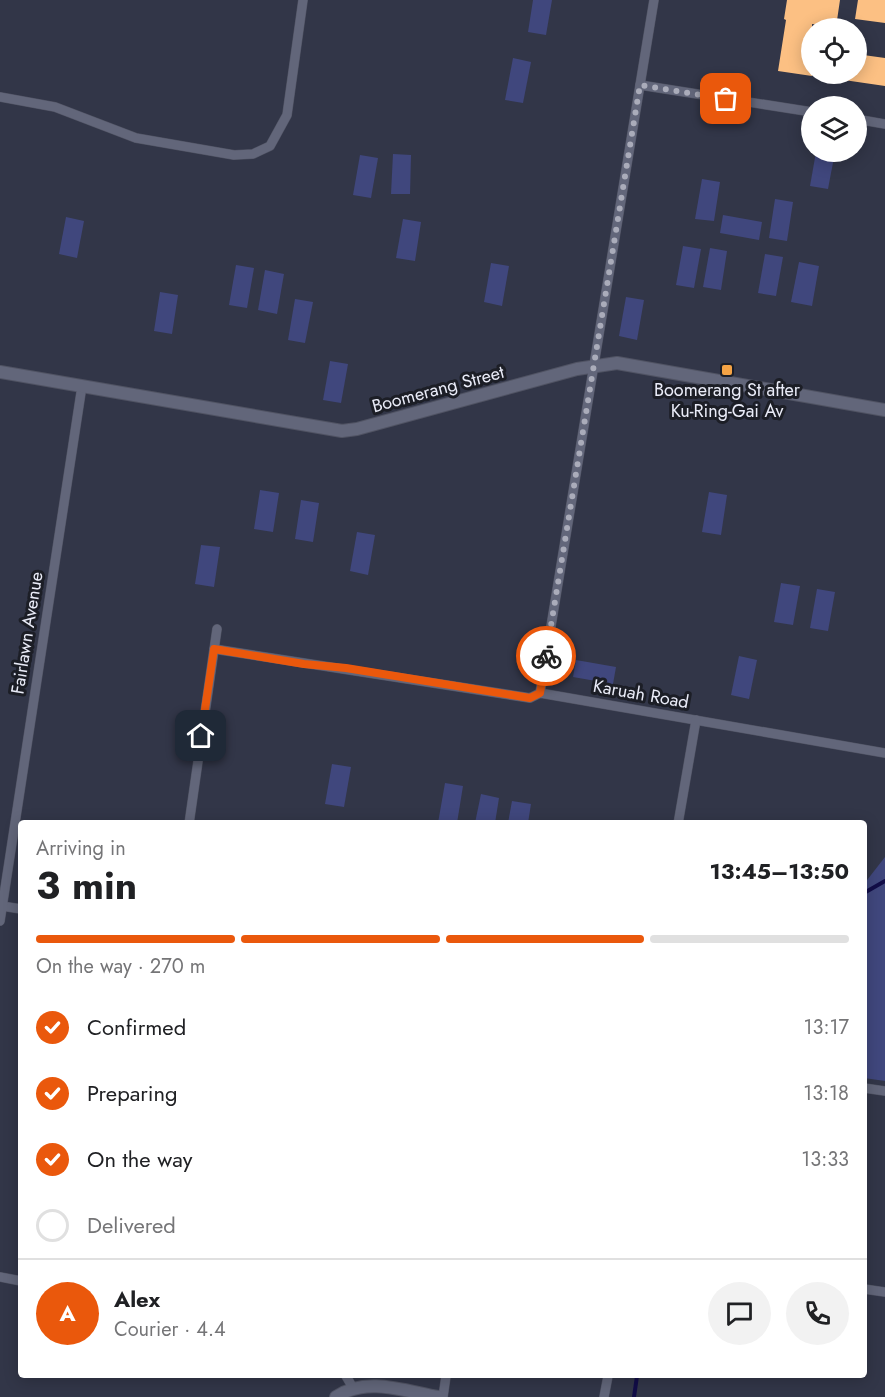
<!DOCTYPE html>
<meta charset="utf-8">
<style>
body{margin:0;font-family:Jost,sans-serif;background:#f2f2f2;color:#202124;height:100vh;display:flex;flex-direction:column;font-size:22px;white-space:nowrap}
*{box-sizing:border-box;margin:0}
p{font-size:20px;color:#757577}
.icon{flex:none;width:33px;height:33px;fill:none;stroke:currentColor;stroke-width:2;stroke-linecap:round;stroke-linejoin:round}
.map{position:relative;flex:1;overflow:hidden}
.panel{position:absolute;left:18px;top:820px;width:849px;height:558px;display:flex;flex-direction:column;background:#fff;border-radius:6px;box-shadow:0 3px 15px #0003}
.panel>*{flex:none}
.buttons{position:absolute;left:801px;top:18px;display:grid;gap:12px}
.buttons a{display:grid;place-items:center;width:66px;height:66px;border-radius:50%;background:#fff;box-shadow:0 3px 15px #0003;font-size:30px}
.pin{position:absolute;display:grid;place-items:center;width:51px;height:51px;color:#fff;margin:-26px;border-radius:12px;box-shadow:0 3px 9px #0006}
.courier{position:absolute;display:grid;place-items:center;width:60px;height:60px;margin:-30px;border:4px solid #ea580c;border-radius:50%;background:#fff;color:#222;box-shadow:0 2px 8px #0007}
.overview em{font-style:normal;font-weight:700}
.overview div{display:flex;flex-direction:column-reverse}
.overview{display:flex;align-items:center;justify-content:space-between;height:102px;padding:0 18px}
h1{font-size:39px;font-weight:700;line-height:45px}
.bar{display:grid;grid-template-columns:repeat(4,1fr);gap:9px 6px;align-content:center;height:72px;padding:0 18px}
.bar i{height:8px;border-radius:4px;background:#e0e0e0}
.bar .active{background:#ea580c}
.bar p{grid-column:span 4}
.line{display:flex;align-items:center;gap:15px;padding:0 18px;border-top:2px solid #e0e0e0}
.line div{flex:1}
.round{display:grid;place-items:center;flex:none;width:63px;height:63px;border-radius:32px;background:#f2f2f2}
ol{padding:0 18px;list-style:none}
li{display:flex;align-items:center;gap:18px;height:66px}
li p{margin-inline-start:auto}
li .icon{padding:6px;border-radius:50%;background:#ea580c;color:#fff;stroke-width:4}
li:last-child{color:#757577}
li i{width:33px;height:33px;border:3px solid #e0e0e0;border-radius:50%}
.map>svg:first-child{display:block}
.green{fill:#40477d}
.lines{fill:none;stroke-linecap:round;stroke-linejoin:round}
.stream{stroke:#120d48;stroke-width:4}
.building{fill:#fcc083}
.minor-casing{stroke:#505363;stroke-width:10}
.tertiary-casing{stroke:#505363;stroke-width:14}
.minor{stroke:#62667a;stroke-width:9}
.tertiary{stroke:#62667a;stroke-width:12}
.done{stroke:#aaacba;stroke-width:6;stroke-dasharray:0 10.8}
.route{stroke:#ea580c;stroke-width:8}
.poi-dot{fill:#f5a345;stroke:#1c1e26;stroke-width:2}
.labels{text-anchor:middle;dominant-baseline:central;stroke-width:6;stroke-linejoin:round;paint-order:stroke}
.street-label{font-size:18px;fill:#eaecf8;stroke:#1c1e26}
.poi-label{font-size:18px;fill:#eaecf8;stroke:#1c1e26}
</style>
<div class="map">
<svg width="885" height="1397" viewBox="0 0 885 1397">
<rect width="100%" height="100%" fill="#323648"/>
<!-- green -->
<g class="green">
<path d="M 533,0 L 552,0 L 546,35 L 528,32 Z"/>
<path d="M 513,58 L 531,62 L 523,103 L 505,100 Z"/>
<path d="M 816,152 L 835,152 L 828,189 L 810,186 Z"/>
<path d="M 393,154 L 411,155 L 410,194 L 391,194 Z"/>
<path d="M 360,155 L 378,158 L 371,198 L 353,195 Z"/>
<path d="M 702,179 L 720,182 L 714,221 L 695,219 Z"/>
<path d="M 775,199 L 793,202 L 787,241 L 769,238 Z"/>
<path d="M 723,215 L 762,222 L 759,240 L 720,233 Z"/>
<path d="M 66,217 L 84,221 L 77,258 L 59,254 Z"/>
<path d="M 403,219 L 421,222 L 415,261 L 396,258 Z"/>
<path d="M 683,246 L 701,249 L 694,288 L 676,285 Z"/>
<path d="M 710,248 L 727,251 L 721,290 L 703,287 Z"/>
<path d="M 765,254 L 783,257 L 776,296 L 758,293 Z"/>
<path d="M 799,262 L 819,266 L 812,306 L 791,302 Z"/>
<path d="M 491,263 L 509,266 L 502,306 L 484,302 Z"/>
<path d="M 236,265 L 254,268 L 247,308 L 229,305 Z"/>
<path d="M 265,270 L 284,274 L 277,314 L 258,310 Z"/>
<path d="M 160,292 L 178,295 L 172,334 L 154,331 Z"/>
<path d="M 626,297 L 644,300 L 637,340 L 619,336 Z"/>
<path d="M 295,299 L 313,302 L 305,343 L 288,340 Z"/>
<path d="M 330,361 L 348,364 L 341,403 L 323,400 Z"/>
<path d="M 260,490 L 279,493 L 273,532 L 254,529 Z"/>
<path d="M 709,492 L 727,495 L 721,535 L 702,532 Z"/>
<path d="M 301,500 L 319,503 L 313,542 L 295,539 Z"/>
<path d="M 357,532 L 375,535 L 368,575 L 350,571 Z"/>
<path d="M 201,545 L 220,547 L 214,587 L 195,584 Z"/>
<path d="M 781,583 L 800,586 L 793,625 L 774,622 Z"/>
<path d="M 817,589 L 835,592 L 828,631 L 810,628 Z"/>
<path d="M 739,656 L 757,660 L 749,699 L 731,695 Z"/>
<path d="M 576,660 L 616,667 L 613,684 L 573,677 Z"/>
<path d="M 332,764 L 351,767 L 344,807 L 325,804 Z"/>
<path d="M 445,783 L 463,786 L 457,823 L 438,823 Z"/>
<path d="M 481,794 L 499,798 L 495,823 L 475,823 Z"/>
<path d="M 512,801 L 531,804 L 528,823 L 508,823 Z"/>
<path d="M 885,857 L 885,1081 L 864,1078 L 864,884 Z"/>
</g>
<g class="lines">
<!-- stream -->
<g class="stream">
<path d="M 864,893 L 885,881"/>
<path d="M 634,1397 L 637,1376"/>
</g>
</g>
<!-- building -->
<g class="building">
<path d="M 787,0 L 840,0 L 836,27 L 812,24 L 812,76 L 778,71 L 786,20 L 784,19 Z"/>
<path d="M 858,0 L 885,0 L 885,23 L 855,19 Z"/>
<path d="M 856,54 L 885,58 L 885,86 L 837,79 L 837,74 L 856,74 Z"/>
</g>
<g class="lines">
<defs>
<g id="minor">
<path d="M 640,85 L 812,112"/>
<path d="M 0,97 L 55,107 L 136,138 L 234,155 L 253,154 L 270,146 L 287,115 L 303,0"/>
<path d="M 856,119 L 885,124"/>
<path d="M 214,649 L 530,698 L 540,693 L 885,753"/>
<path d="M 540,693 L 654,0"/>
<path d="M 189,824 L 217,629"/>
<path d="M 678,824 L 696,720"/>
<path d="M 2,906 L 21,909"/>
<path d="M 0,921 L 82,386"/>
<path d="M 864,1088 L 885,1091"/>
<path d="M 0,1277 L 21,1281"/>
<path d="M 864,1289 L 885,1292"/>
<path d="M 346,1376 L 353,1388"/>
<path d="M 443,1397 L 446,1376"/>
<path d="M 604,1397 L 608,1376"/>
</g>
<g id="tertiary">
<path d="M 0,372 L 342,431 L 357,429 L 577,369 L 617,363 L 885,410"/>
<path d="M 336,1397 C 366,1376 405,1391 438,1397"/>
</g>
</defs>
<!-- minor casing -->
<use href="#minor" class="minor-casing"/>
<!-- tertiary casing -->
<use href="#tertiary" class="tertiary-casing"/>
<!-- minor -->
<use href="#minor" class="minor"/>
<!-- tertiary -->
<use href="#tertiary" class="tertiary"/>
</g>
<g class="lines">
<!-- done -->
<path class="done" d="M 546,656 L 640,85 L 726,99"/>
<!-- route -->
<path class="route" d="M 201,736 L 214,649 L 304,664 L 346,668 L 530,698 L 540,693 L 546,656"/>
</g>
<!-- markers -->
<rect class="poi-dot" x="721" y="364" width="12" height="12" rx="3"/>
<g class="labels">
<!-- street labels -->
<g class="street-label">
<text transform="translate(438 389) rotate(-15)">Boomerang Street</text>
<text transform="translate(27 633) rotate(-81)">Fairlawn Avenue</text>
<text transform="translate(641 694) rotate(10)">Karuah Road</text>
</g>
<!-- poi labels -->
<g class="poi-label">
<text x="727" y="390">Boomerang St after<tspan x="727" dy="21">Ku-Ring-Gai Av</tspan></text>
</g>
</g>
</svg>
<div class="buttons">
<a><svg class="icon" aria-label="locate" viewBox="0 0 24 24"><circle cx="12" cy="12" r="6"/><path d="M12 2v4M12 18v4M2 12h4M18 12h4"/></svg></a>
<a><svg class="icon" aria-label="layers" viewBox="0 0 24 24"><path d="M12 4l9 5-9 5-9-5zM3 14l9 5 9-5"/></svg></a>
</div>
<div class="pin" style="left:726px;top:99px;background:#ea580c"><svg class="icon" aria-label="bag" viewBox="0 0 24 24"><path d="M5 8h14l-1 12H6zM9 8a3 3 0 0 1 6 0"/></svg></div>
<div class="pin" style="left:201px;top:736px;background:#1f2937"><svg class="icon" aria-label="home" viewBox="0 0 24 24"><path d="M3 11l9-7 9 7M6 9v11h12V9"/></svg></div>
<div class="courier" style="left:546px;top:656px"><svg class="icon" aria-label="bike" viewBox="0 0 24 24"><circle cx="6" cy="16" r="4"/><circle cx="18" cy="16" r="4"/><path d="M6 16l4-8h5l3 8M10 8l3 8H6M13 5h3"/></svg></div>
<section class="panel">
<div class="overview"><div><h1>3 min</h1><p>Arriving in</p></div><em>13:45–13:50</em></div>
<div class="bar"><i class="active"></i><i class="active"></i><i class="active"></i><i></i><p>On the way · 270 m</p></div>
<ol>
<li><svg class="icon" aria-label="check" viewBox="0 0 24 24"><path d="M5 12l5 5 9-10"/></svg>Confirmed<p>13:17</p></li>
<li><svg class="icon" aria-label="check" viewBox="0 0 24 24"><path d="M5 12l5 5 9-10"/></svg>Preparing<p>13:18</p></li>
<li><svg class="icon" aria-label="check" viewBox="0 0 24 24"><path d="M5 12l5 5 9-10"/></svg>On the way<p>13:33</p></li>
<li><i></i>Delivered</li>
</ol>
<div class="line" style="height:108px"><b class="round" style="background:#ea580c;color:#fff">A</b><div><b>Alex</b><p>Courier · 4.4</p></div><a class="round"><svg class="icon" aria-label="chat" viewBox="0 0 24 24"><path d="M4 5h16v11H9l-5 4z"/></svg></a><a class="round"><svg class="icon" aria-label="phone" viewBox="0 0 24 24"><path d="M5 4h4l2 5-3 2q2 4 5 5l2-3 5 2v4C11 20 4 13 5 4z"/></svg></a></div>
</section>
</div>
